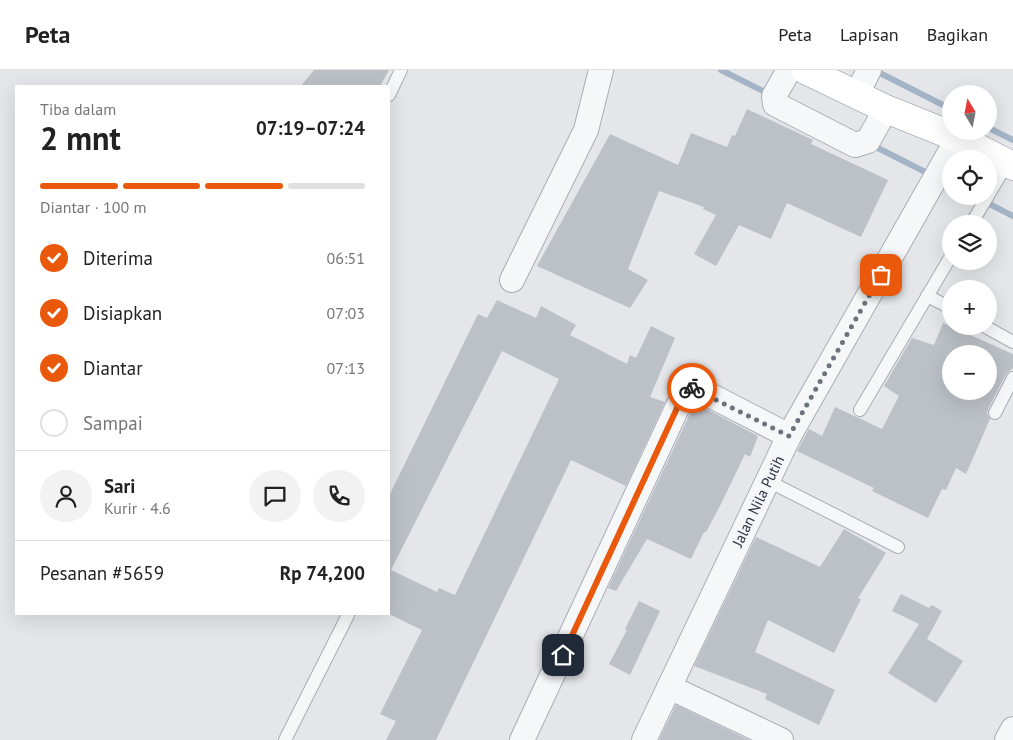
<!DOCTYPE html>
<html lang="id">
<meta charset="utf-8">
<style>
body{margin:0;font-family:"PT Sans",sans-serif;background:#f2f2f2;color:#222;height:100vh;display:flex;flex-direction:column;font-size:19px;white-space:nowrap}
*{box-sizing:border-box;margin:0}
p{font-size:16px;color:#767676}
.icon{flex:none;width:28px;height:28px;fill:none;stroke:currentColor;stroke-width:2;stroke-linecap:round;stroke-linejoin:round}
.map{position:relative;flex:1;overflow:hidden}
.side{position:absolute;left:15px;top:15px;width:375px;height:530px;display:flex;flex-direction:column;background:#fff;border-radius:0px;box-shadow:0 5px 20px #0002}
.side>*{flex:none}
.needle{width:32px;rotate:350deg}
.buttons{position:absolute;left:942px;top:15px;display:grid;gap:10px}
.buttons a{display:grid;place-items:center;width:55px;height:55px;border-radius:50%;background:#fff;box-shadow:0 5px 20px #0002;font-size:25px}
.pin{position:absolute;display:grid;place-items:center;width:42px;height:42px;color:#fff;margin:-21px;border-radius:10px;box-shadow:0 2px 8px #0006}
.courier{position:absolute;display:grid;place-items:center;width:50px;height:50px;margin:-25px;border:4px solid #ea580c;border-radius:50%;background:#fff;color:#222;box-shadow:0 1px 6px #0007}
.overview em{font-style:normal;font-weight:600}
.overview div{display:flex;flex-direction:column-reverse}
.overview{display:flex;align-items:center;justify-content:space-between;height:85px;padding:0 25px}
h1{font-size:32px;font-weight:600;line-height:38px}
.bar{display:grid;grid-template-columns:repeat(4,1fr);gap:8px 5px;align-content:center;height:60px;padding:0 25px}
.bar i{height:6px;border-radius:4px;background:#e0e0e0}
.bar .current{background:#ea580c}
.bar p{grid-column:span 4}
.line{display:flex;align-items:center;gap:12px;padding:0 25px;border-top:1px solid #e0e0e0}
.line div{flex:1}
.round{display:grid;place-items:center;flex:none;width:52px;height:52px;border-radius:26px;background:#f2f2f2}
ol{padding:0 25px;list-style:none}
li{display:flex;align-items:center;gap:15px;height:55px}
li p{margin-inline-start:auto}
li .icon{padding:5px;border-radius:50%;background:#ea580c;color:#fff;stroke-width:4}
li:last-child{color:#767676}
li i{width:28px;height:28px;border:2px solid #e0e0e0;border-radius:50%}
header{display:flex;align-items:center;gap:30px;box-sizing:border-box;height:70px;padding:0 25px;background:#fff;border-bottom:1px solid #e0e0e0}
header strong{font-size:24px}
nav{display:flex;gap:28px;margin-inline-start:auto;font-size:18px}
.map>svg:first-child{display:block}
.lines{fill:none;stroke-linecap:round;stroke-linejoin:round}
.stream{stroke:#a3b4c6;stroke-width:6}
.building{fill:#bcc0c7;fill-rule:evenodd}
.lane-casing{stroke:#a9adb4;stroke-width:14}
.street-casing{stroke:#a9adb4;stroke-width:26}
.highway-casing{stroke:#8d949f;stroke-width:29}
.lane{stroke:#f6f7f9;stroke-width:12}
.street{stroke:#f6f7f9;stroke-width:24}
.highway{stroke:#fff;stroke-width:28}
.done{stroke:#6d737c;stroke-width:5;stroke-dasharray:0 9}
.route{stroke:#ea580c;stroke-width:6}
.labels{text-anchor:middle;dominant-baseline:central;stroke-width:4;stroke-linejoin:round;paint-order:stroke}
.street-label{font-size:15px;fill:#2d3541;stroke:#f3f5f8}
</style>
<header>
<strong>Peta</strong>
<nav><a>Peta</a><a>Lapisan</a><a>Bagikan</a></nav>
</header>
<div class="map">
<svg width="1013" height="670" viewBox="0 0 1013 670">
<rect width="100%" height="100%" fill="#e4e6ea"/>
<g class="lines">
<!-- stream -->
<g class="stream">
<path d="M 721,0 L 771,25"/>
<path d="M 874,0 L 951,39"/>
<path d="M 989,58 L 1013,70"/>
<path d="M 870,74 L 951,115"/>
<path d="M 974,126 L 1013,146"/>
</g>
</g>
<!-- building -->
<g class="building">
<path d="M 314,0 L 389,0 L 380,16 L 301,16 Z"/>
<path d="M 747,39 L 813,70 L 811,74 L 888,110 L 861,167 L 787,133 L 771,169 L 739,155 L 716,196 L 694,184 L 716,145 L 703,139 L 704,137 L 659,121 L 628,199 L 648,210 L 630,238 L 537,196 L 610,64 L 678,95 L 691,63 L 727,77 L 732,65 L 735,66 Z"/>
<path d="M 497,230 L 536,248 L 541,236 L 576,255 L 570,265 L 627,294 L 630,285 L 636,288 L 651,256 L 675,268 L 650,327 L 665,332 L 626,416 L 571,390 L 436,670 L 386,670 L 396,651 L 380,644 L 422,560 L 389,544 L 389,426 L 478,244 L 487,248 ZM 502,281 L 559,309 L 455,525 L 439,518 L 437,522 L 391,500 Z"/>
<path d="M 943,253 L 1013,284 L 1013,298 L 1006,304 L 988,339 L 987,344 L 990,349 L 966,404 L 956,398 L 946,420 L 942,419 L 928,448 L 872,421 L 874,418 L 797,381 L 809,359 L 822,366 L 835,337 L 882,359 L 899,326 L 884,316 L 912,268 L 934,275 ZM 951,284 L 989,284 L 989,321 L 951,321 Z"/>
<path d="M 695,333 L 758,366 L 750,387 L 745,384 L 719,438 L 706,462 L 704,462 L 691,489 L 647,469 L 616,521 L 608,518 Z"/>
<path d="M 844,459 L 886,483 L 858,528 L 861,529 L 834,583 L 768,550 L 755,582 L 835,620 L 819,655 L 765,629 L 767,624 L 694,596 L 756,467 L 820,497 Z"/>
<path d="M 901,524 L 929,538 L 932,535 L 942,541 L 927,569 L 963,591 L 936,633 L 888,603 L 919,554 L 892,541 Z"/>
<path d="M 639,531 L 660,541 L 630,605 L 609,594 L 627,560 L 625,559 Z"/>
<path d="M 676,635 L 749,670 L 659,670 Z"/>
</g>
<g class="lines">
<defs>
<g id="lane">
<path d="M 389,25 L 401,0"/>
<path d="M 989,124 L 1007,94"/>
<path d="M 971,154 L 988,126"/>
<path d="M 927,226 L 951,238"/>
<path d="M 984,256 L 1013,272"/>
<path d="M 860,340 L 951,186"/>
<path d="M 995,343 L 1013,308"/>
<path d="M 768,411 L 898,477"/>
<path d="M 285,670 L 348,545"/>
</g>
<g id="street">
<path d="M 789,0 L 774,26 L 775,34 L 855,75 L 868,71 L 886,39"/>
<path d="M 857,24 L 869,0"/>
<path d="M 512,210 L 586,60 L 601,0"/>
<path d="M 669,617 L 781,670"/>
<path d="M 522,670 L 685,321 L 693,318 L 700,320 L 789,366"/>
<path d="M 644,670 L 789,366 L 958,68"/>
<path d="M 1007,670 L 1013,659"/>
</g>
<path id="highway" d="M 805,0 L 886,39 L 958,68 L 1013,96"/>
</defs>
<!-- lane casing -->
<use href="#lane" class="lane-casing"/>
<!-- street casing -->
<use href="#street" class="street-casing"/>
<!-- highway casing -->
<use href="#highway" class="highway-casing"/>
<!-- lane -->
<use href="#lane" class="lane"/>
<!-- street -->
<use href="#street" class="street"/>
<!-- highway -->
<use href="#highway" class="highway"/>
</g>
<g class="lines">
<!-- done -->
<path class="done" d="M 692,318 L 789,366 L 881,205"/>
<!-- route -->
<path class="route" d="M 563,585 L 684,323 L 687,319 L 692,318"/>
</g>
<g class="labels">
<!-- street labels -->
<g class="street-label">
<text transform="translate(758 431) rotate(-64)">Jalan Nila Putih</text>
</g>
</g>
</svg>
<div class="buttons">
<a><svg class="needle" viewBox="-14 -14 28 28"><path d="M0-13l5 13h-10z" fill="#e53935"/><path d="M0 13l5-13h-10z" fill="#767676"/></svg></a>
<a><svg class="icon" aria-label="locate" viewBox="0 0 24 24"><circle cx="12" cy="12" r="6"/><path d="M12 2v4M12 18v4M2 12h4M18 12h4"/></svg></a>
<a><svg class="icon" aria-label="layers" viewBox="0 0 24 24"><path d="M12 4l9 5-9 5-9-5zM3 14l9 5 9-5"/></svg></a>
<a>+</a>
<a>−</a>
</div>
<div class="pin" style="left:881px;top:205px;background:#ea580c"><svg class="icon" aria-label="bag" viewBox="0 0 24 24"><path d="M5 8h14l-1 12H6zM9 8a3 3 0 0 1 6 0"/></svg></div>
<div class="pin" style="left:563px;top:585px;background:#1f2937"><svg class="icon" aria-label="home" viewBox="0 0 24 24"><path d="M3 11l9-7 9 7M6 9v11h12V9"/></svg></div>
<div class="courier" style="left:692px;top:318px"><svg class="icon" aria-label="bike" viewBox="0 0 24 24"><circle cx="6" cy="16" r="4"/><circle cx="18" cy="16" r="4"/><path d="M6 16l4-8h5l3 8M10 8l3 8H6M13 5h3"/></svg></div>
<section class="side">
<div class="overview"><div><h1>2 mnt</h1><p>Tiba dalam</p></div><em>07:19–07:24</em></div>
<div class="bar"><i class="current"></i><i class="current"></i><i class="current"></i><i></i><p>Diantar · 100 m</p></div>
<ol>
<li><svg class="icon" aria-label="check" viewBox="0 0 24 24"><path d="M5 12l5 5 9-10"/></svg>Diterima<p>06:51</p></li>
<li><svg class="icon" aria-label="check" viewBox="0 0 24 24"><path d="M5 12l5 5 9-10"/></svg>Disiapkan<p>07:03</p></li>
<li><svg class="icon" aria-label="check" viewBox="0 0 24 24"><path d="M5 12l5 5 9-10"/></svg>Diantar<p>07:13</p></li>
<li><i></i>Sampai</li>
</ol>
<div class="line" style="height:90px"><a class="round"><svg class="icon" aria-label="person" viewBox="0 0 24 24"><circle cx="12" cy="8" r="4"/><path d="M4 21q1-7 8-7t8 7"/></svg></a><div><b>Sari</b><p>Kurir · 4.6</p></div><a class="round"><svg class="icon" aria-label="chat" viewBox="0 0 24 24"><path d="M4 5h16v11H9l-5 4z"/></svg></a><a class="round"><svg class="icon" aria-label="phone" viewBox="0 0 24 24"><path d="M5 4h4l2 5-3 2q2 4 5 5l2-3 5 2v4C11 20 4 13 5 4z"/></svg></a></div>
<div class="line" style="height:65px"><div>Pesanan #5659</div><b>Rp 74,200</b></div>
</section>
</div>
